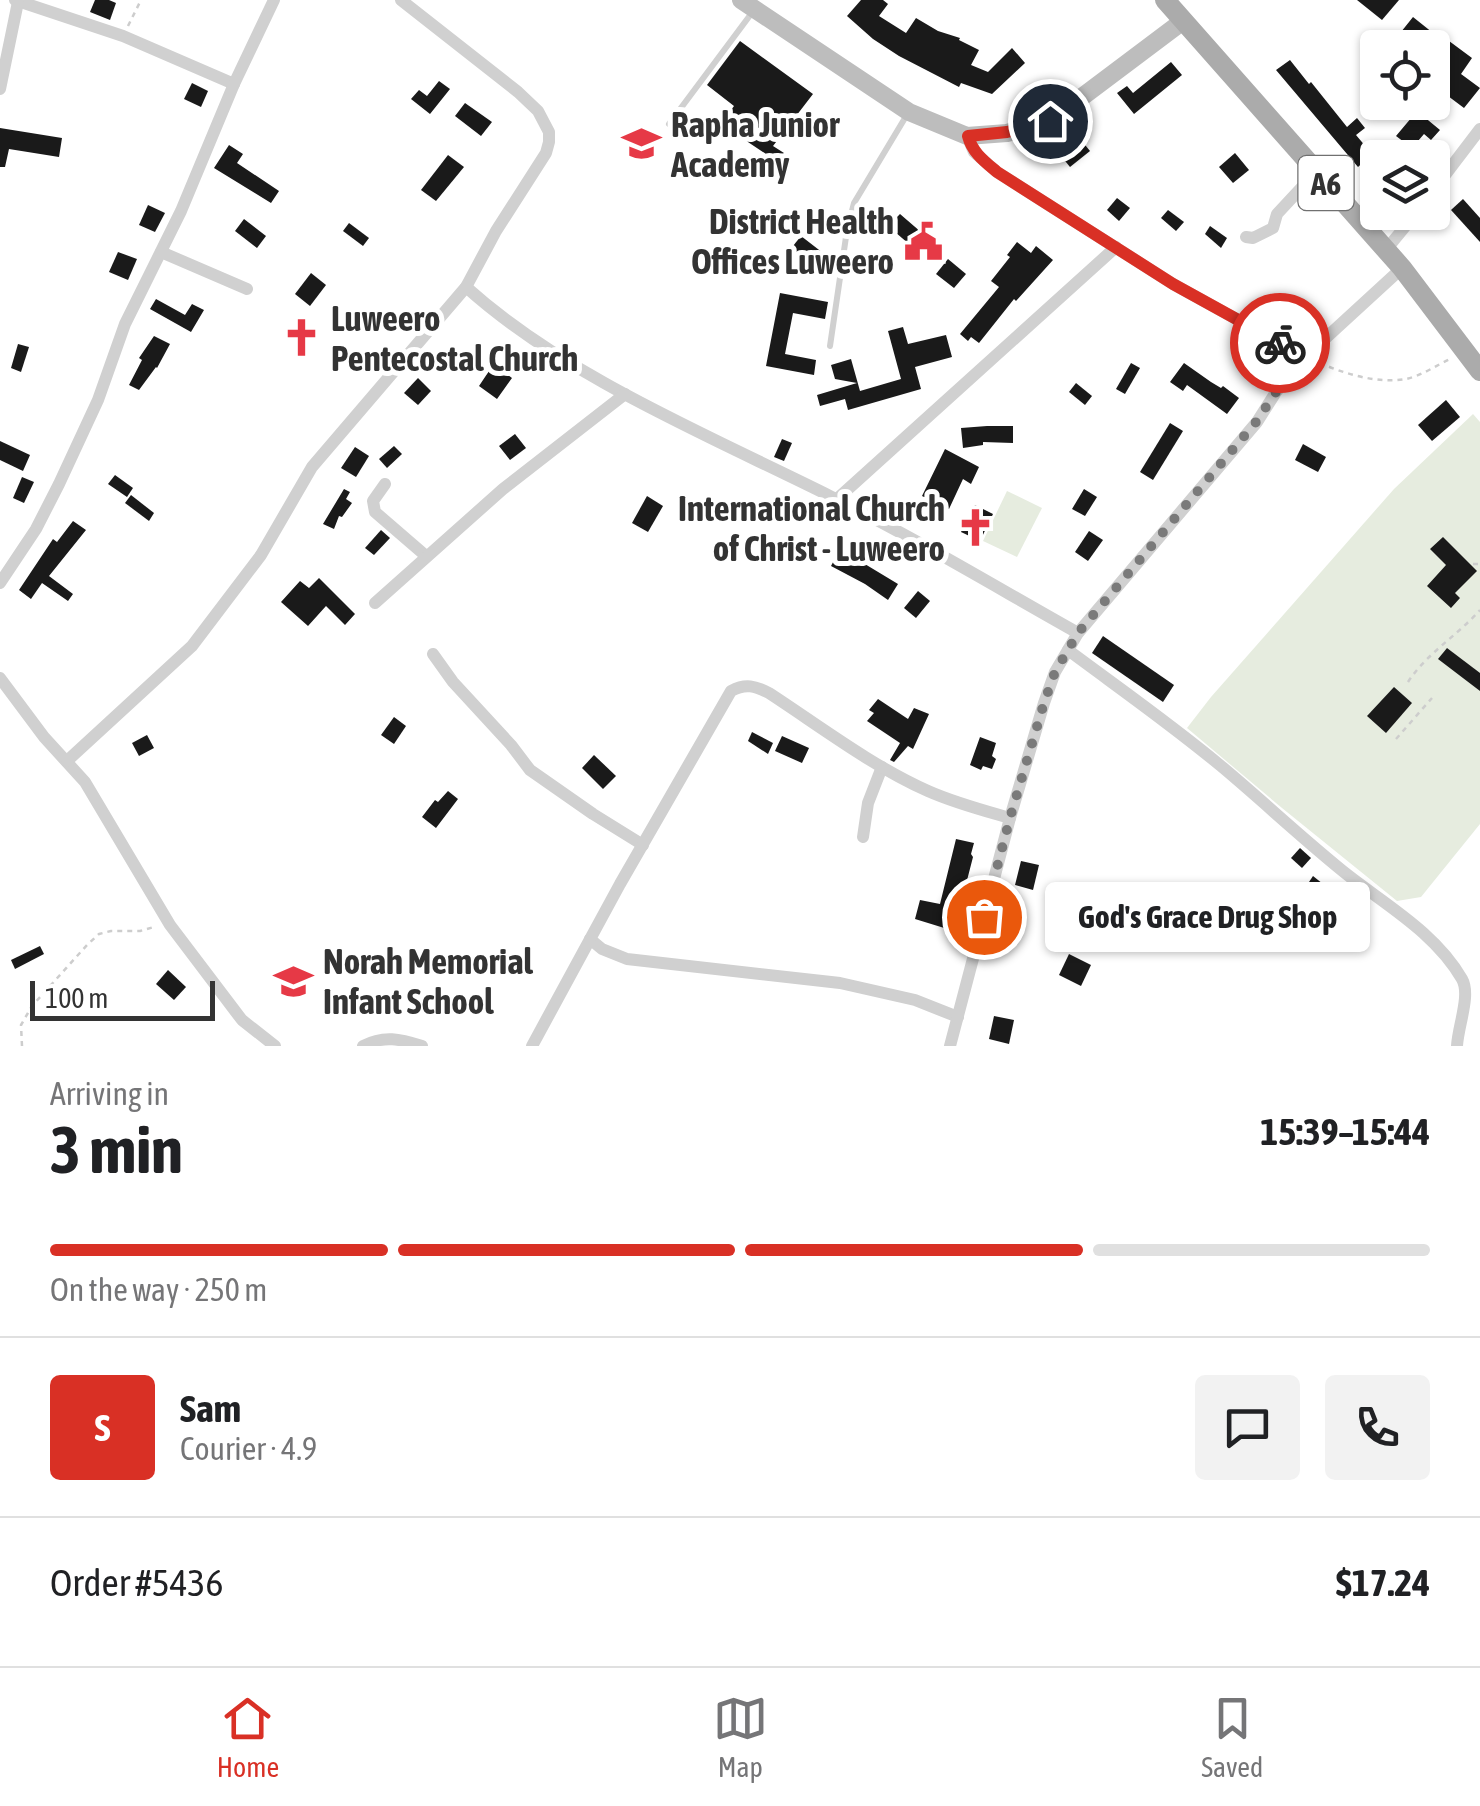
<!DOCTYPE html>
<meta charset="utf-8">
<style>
body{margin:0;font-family:"Asap Condensed",sans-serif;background:#f2f2f2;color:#202124;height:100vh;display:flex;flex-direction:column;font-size:38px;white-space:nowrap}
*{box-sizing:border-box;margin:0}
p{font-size:32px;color:#757577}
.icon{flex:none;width:55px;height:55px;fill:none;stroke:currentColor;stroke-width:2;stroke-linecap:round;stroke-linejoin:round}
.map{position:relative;height:1046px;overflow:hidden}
.side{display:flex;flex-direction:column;background:#fff;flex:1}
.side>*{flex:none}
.tools{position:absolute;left:1360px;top:30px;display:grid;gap:20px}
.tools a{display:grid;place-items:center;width:90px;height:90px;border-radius:10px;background:#fff;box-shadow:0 2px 8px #0004;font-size:50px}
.scale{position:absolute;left:30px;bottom:25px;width:185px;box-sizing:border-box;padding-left:10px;border:5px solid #333;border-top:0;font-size:28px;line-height:35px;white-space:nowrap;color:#333;-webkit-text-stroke:8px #fff;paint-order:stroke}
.pin{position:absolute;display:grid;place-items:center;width:85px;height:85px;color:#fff;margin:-42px;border:5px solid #fff;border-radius:50%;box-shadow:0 2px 10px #0007}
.courier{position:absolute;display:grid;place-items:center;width:100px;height:100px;margin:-50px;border:8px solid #d93025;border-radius:50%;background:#fff;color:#222;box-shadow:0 2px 12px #0007}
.bubble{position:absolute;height:70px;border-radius:10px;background:#fff;box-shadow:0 2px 8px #0004;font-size:32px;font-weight:700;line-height:70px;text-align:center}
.headline em{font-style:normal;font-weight:700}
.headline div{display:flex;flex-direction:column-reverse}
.headline{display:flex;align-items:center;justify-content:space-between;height:170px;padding:0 50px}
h1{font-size:65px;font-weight:700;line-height:75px}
.bar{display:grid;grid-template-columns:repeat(4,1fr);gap:15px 10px;align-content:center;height:120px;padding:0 50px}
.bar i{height:12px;border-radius:8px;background:#e0e0e0}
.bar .current{background:#d93025}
.bar p{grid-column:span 4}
.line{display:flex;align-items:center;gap:25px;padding:0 50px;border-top:2px solid #e0e0e0}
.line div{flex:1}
.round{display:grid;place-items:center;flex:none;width:105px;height:105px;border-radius:10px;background:#f2f2f2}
.tabs{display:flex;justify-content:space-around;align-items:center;height:140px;border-top:2px solid #e0e0e0;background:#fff;font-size:28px;color:#757577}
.tabs a{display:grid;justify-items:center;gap:5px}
.tabs .current{color:#d93025}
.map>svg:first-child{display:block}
.green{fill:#e6ecdf}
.building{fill:#1a1a1a}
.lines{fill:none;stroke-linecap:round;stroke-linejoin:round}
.path{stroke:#cdcdcd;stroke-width:2.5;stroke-dasharray:5 5;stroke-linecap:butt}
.service{stroke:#d0d0d0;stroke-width:6}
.minor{stroke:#d0d0d0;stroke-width:12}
.secondary{stroke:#bdbdbd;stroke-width:18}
.primary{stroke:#ababab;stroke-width:20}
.done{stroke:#7a7a7a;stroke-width:10;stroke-dasharray:0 18}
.route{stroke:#d93025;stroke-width:12}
.labels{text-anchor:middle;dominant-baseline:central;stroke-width:10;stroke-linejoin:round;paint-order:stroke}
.shield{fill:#fff;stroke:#707070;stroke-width:2.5}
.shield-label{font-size:32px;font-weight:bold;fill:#333}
.poi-label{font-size:35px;font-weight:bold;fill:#333;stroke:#fff;text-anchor:start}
</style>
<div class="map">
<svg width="1480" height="1046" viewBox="0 0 1480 1046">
<rect width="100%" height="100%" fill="#fff"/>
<!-- green -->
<g class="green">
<path d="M 1473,414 L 1480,422 L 1480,824 L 1421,897 L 1397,901 L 1282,808 L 1187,728 L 1211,697 L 1394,489 Z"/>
<path d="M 1007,491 L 1042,508 L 1017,557 L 983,541 Z"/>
</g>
<!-- building -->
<g class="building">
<path d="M 95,0 L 109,0 L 116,3 L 110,20 L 90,12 Z"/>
<path d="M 861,0 L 883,0 L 888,4 L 879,16 L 906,33 L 916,18 L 938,31 L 960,38 L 959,40 L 979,50 L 971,65 L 988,72 L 1012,48 L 1025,63 L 992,94 L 961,83 L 959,87 L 899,56 L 873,39 L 847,16 Z"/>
<path d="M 1357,0 L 1399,0 L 1382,20 Z"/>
<path d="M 1413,17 L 1443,41 L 1445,38 L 1472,58 L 1461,74 L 1480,88 L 1464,108 L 1432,84 L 1432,48 L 1421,48 L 1401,32 Z"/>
<path d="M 740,41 L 813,94 L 773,146 L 784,153 L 778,162 L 721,124 L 734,106 L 707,85 Z"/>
<path d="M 1290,60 L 1309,84 L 1311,82 L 1347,127 L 1357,118 L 1365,128 L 1356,135 L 1372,154 L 1358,167 L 1276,70 Z"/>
<path d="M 1171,62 L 1182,75 L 1134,114 L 1117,93 L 1127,86 L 1133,93 Z"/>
<path d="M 439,81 L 450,89 L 430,114 L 411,99 L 419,90 L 427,96 Z"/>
<path d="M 192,83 L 208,91 L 201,107 L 184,99 Z"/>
<path d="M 465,103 L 492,122 L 481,136 L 455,116 Z"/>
<path d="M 1417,111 L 1440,130 L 1431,140 L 1424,134 L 1412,148 L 1396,136 Z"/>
<path d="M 0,128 L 62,138 L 59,157 L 9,149 L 5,167 L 0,167 Z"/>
<path d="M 1081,140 L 1090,151 L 1070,167 L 1061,156 Z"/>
<path d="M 229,145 L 243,154 L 237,163 L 279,191 L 271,203 L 214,168 Z"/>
<path d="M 1235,153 L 1249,170 L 1233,183 L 1219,167 Z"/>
<path d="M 448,155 L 464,167 L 436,201 L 421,190 Z"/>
<path d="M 1117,198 L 1130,208 L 1119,221 L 1107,210 Z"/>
<path d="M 1463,199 L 1480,218 L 1480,242 L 1451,210 Z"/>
<path d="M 148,205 L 165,213 L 155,232 L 139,225 Z"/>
<path d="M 1168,210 L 1184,222 L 1176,231 L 1161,218 Z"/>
<path d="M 900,214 L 936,245 L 925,256 L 918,250 L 914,255 L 906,248 L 909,244 L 888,226 Z"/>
<path d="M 244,219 L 266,236 L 257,248 L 235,231 Z"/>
<path d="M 349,223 L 369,238 L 363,246 L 343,231 Z"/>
<path d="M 1210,226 L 1227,238 L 1221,248 L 1205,234 Z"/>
<path d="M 801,236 L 823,253 L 808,273 L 785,256 Z"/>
<path d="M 1017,242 L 1031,253 L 1036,246 L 1053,260 L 1016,301 L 1014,299 L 979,343 L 971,337 L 968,341 L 960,334 L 999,287 L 991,281 L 1010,257 L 1007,255 Z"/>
<path d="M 118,252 L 137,259 L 128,280 L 109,272 Z"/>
<path d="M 948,259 L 966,274 L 954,288 L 936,274 Z"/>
<path d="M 311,273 L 326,285 L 310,306 L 295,294 Z"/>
<path d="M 780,293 L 828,302 L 825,319 L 793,313 L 785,354 L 816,360 L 814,375 L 766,366 Z"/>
<path d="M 156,299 L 185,315 L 192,304 L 204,310 L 191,332 L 150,309 Z"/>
<path d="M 903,327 L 908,344 L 946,335 L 952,357 L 915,367 L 921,389 L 848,410 L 845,399 L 820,406 L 817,395 L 857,383 L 835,379 L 831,365 L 851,359 L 860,391 L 901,379 L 888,331 Z"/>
<path d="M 154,336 L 170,344 L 157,368 L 156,367 L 139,390 L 129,385 L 142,360 L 139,358 Z"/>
<path d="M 18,344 L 29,347 L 21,372 L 11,368 Z"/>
<path d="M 1131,363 L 1140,368 L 1125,394 L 1116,389 Z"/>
<path d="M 1184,363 L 1211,382 L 1221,388 L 1223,386 L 1239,398 L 1227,414 L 1187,385 L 1183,391 L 1170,382 Z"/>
<path d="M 500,369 L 512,378 L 497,399 L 479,386 L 489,371 L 496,375 Z"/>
<path d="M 418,378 L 431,391 L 418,405 L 404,393 Z"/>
<path d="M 1076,383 L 1092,396 L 1085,405 L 1069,392 Z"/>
<path d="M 1446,400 L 1460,417 L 1432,441 L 1418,425 Z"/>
<path d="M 1170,423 L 1183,431 L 1153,480 L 1140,472 Z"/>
<path d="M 987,426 L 1013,426 L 1013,443 L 983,442 L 983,445 L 963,448 L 961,428 Z"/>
<path d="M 515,434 L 526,448 L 510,460 L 499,446 Z"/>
<path d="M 782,439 L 792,443 L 784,461 L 774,457 Z"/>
<path d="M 0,441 L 30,455 L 23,471 L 0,460 Z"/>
<path d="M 1303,444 L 1326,457 L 1318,472 L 1295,460 Z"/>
<path d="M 394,446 L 402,454 L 387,468 L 379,459 Z"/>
<path d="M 355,447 L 369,456 L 356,477 L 341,468 Z"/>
<path d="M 945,449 L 979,467 L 971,484 L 963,479 L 949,509 L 922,496 Z"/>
<path d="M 115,475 L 133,488 L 127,497 L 108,484 Z"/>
<path d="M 22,477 L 34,482 L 24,503 L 13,498 Z"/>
<path d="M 344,489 L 350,492 L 346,499 L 352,503 L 342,517 L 339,516 L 334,529 L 323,524 Z"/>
<path d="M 1084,489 L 1097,497 L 1085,516 L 1072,509 Z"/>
<path d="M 131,495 L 154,513 L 149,521 L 125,503 Z"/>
<path d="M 647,496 L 663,506 L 648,532 L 632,523 Z"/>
<path d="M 975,505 L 993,514 L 980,541 L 961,532 Z"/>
<path d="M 73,521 L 86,530 L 49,576 L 73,594 L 68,601 L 42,583 L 31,599 L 19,590 L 53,539 L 57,542 Z"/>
<path d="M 381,530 L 390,538 L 374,555 L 365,548 Z"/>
<path d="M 1089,531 L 1103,540 L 1088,561 L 1075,552 Z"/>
<path d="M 1443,537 L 1477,571 L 1455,593 L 1460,598 L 1451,608 L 1427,586 L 1446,565 L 1430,549 Z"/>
<path d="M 840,549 L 898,584 L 888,600 L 865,584 L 831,566 Z"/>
<path d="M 319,578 L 355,614 L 345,625 L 326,606 L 308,626 L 281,602 L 300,581 L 309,588 Z"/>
<path d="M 918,591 L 930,601 L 916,618 L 904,608 Z"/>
<path d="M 1103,636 L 1174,685 L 1163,702 L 1092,653 Z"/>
<path d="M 1447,648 L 1480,673 L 1480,691 L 1438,659 Z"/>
<path d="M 1394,687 L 1412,703 L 1386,733 L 1367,716 Z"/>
<path d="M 878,699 L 908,719 L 914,708 L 929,714 L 913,749 L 908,746 L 894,762 L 890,760 L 900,743 L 867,721 L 874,713 L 869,710 Z"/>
<path d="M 394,717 L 406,726 L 394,744 L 381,735 Z"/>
<path d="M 752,732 L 773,743 L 768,754 L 748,741 Z"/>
<path d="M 147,735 L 154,748 L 139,756 L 132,743 Z"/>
<path d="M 782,736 L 809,748 L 802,763 L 775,751 Z"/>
<path d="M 980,737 L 996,743 L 992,756 L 996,759 L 992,769 L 983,766 L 981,770 L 970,765 Z"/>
<path d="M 594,755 L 616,776 L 603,789 L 582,768 Z"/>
<path d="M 448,791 L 458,799 L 436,828 L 422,817 L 435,800 L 438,802 Z"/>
<path d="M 956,839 L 974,843 L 971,854 L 973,857 L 954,931 L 915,919 L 920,900 L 940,904 Z"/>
<path d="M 1300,848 L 1311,858 L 1302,868 L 1291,858 Z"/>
<path d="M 1021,861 L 1039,865 L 1033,890 L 1015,885 Z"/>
<path d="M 1313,876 L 1333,892 L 1322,908 L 1301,894 Z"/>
<path d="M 40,946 L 44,954 L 15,969 L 11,960 Z"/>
<path d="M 1069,954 L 1091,965 L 1081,986 L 1059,975 Z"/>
<path d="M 168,970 L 186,987 L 174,1000 L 156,984 Z"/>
<path d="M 994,1016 L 1014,1020 L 1009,1044 L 989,1039 Z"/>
</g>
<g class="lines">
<!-- path -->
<g class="path">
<path d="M 128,26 L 141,0"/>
<path d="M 1320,363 C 1345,374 1378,384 1406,379 C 1421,376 1437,365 1450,359"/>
<path d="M 1473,564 L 1480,564"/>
<path d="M 1408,682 C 1427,653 1457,636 1480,610"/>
<path d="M 1396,739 L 1432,698"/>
<path d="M 22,1046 L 21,1025 L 32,1006 L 87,945 L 99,934 L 111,931 L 140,931 L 154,927"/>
</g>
<!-- service -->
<g class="service">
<path d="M 669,124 L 754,10"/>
<path d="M 830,346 L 847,230 L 854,203 L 908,113"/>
</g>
<!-- minor -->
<g class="minor">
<path d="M 15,0 L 123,36 L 234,84"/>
<path d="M 0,89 L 18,2"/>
<path d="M 967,136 L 974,152 L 997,172 L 1173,284 L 1305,357"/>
<path d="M 1432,192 L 1480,129"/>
<path d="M 1246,237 L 1253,238 L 1273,228 L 1277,214 L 1316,172"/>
<path d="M 1385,251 L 1417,212"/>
<path d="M 161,252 L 247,289"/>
<path d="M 466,287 C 566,377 710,436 830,496 C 915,538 996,587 1078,633"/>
<path d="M 385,484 L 373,501 L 375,512 L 426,556"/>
<path d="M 837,499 L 1116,247"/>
<path d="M 0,583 L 36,529 L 59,484 L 98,400 L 125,324 L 181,211 L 234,84 L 274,0"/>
<path d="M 375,603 L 503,489 L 625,394"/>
<path d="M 1068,650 C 1119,688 1172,725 1221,766 C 1264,802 1305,841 1349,876 C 1389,907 1436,934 1462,979 C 1471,995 1458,1026 1457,1046"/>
<path d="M 433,654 L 453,682 L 511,745 L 530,770 L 593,814 L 643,845"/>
<path d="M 0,678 L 44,737 L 85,782 L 170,925 L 242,1020 L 275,1046"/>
<path d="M 67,761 L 192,646 L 261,555 L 312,467 L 466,287 L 496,231 L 546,153 L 549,142 L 549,132 L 538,111 L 518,92 L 401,0"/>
<path d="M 863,837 L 868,803 L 882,767"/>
<path d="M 590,939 L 602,949 L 627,959 L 840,983 L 915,1000 L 958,1017"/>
<path d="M 363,1046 C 384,1035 400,1039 422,1046"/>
<path d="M 532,1046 L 620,884 L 731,691 C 746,683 755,686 769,693 C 821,727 872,766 928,791 C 955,803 982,810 1010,818"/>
<path d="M 950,1046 L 1010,818 L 1044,703 L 1055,672 L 1078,633 L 1257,422 L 1276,392 L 1305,357 L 1402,268"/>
</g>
<!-- secondary -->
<path class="secondary" d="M 741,0 L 909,112 L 967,136 L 1007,133 L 1050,121 L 1183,21"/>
<!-- primary -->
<path class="primary" d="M 1165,0 L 1402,268 L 1480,371"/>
</g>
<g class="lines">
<!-- done -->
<path class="done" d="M 984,917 L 1010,818 L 1044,703 L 1055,672 L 1078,633 L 1256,422 L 1276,392 L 1305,357 L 1280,343"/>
<!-- route -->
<path class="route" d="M 1050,121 L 1007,132 L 968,136 C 972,152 984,161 997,172 L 1173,284 L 1280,343"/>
</g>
<!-- icons -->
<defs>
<symbol id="school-bare" viewBox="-9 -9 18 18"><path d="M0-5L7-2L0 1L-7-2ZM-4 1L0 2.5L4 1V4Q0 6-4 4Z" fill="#e63946" stroke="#fff" stroke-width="2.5" paint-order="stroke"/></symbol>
<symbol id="civic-bare" viewBox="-9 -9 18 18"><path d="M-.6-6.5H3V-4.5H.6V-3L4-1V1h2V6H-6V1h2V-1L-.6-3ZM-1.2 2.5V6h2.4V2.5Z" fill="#e63946" stroke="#fff" stroke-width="2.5" paint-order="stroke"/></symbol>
<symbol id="church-bare" viewBox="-9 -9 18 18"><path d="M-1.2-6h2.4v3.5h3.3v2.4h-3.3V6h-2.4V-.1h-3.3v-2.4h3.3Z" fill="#e63946" stroke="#fff" stroke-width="2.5" paint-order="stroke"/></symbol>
</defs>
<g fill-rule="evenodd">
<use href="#school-bare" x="614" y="116" width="55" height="55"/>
<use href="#civic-bare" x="896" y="214" width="55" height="55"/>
<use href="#church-bare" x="274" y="310" width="55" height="55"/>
<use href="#church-bare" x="948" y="500" width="55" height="55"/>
<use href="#school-bare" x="266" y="954" width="55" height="55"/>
</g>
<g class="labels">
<!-- shield labels -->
<rect class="shield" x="1298.5" y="156" width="55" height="54" rx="8"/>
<g class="shield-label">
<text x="1326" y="183">A6</text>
</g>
<!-- poi labels -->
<g class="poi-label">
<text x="671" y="124">Rapha Junior<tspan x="671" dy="40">Academy</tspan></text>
<text x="894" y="221" text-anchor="end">District Health<tspan x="894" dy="40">Offices Luweero</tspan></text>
<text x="331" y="318">Luweero<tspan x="331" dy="40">Pentecostal Church</tspan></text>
<text x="945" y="508" text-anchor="end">International Church<tspan x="945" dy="40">of Christ - Luweero</tspan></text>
<text x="323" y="961">Norah Memorial<tspan x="323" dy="40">Infant School</tspan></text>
</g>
</g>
</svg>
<div class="tools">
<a><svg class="icon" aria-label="locate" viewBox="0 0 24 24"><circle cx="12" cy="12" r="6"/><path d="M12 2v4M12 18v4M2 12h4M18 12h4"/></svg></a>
<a><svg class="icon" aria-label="layers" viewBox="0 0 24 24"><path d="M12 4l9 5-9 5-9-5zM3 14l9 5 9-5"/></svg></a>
</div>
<div class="scale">100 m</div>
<div class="pin" style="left:984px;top:917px;background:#ea580c"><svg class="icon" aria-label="bag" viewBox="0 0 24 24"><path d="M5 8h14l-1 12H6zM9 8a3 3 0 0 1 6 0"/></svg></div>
<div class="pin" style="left:1050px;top:121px;background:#1f2937"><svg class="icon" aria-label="home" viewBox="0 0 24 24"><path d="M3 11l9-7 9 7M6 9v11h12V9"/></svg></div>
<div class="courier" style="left:1280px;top:343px"><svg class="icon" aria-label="bike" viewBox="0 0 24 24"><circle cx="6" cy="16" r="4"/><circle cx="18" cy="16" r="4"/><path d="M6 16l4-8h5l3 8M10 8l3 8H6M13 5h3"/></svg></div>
<div class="bubble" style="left:1045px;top:882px;width:325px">God's Grace Drug Shop</div>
</div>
<section class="side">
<div class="headline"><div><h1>3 min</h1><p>Arriving in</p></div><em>15:39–15:44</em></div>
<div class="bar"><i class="current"></i><i class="current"></i><i class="current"></i><i></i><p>On the way · 250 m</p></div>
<div class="line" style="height:180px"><b class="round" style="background:#d93025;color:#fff">S</b><div><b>Sam</b><p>Courier · 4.9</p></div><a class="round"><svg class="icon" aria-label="chat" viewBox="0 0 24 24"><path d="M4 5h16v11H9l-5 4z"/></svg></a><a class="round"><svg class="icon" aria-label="phone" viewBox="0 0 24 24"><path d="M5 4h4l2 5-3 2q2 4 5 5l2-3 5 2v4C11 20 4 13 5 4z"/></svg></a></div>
<div class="line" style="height:130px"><div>Order #5436</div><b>$17.24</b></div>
</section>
<nav class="tabs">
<a class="current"><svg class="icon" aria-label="home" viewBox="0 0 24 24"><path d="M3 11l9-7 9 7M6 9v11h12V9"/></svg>Home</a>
<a><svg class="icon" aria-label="map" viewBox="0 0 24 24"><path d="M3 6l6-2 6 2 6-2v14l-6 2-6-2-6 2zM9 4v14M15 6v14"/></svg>Map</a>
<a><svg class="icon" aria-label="saved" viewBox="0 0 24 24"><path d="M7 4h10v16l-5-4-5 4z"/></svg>Saved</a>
</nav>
